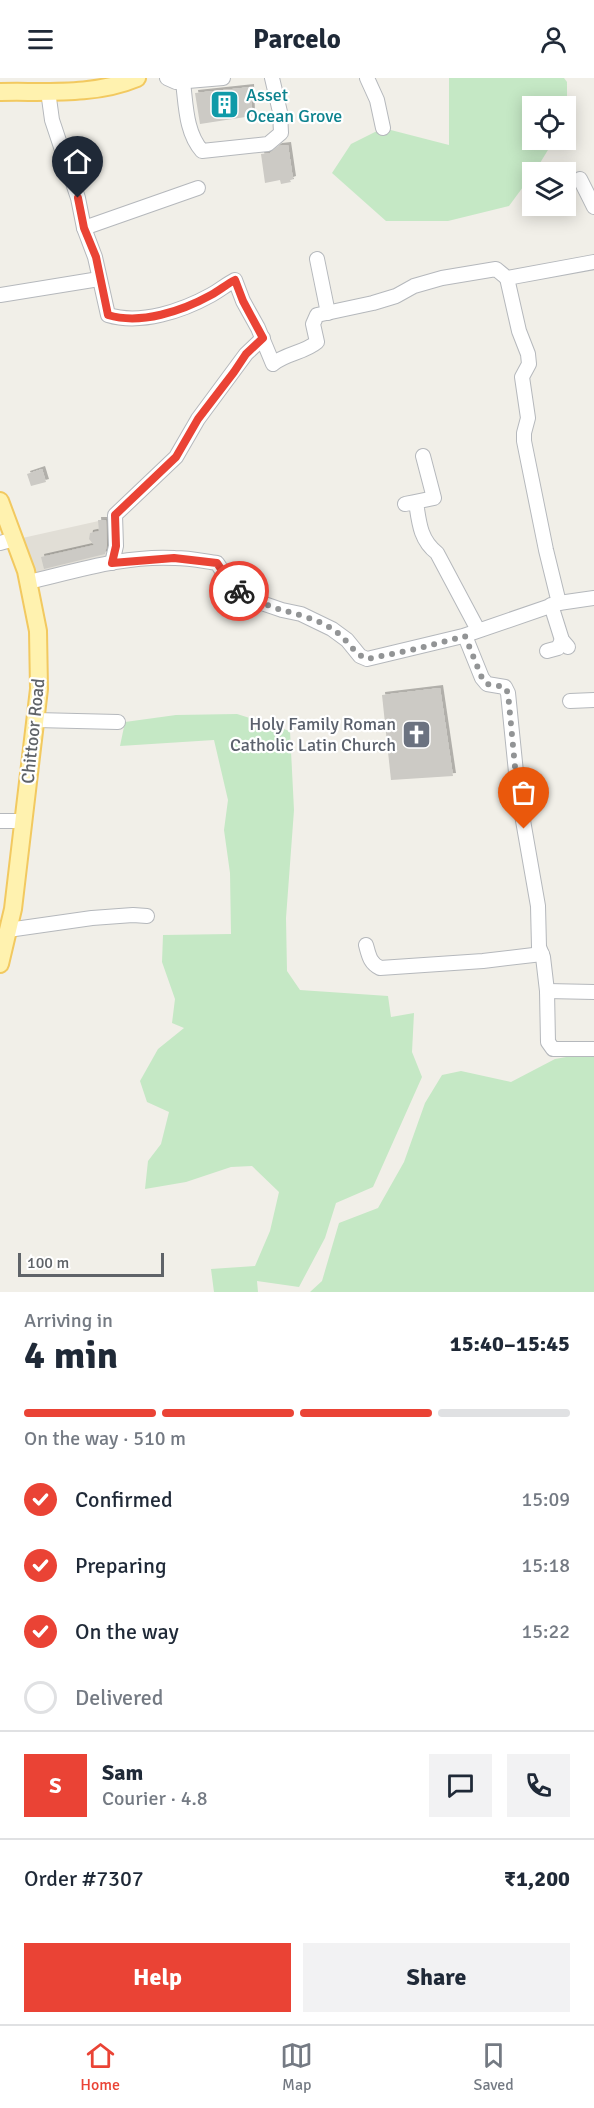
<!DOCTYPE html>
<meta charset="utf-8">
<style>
body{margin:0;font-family:Signika,sans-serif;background:#f2f2f3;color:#1f2937;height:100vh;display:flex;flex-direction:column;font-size:22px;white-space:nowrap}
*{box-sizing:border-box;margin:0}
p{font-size:20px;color:#747a83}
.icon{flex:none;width:33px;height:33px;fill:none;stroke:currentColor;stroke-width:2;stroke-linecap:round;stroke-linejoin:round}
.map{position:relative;height:1214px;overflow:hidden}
.sheet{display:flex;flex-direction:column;background:#fff;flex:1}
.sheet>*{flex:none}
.controls{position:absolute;left:522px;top:18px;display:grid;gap:12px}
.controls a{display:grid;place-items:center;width:54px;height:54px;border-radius:0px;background:#fff;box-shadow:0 3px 15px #0003;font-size:30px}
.scale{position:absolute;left:18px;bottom:15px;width:146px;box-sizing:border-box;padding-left:6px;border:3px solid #5f6368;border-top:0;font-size:16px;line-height:21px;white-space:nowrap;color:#5f6368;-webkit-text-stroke:4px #fff;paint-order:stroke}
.pin{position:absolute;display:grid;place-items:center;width:51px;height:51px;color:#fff;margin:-62px -26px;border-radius:50% 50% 50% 0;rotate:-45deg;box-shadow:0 0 6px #0007}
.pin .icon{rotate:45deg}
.courier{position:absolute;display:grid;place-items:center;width:60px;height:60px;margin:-30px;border:4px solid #ea4335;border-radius:50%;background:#fff;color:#222;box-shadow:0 2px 8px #0007}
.overview em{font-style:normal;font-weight:700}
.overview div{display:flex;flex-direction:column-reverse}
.overview{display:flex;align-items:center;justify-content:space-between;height:102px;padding:0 24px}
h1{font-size:39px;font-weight:700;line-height:45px}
.bar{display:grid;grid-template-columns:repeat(4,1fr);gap:9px 6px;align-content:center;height:72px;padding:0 24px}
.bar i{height:8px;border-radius:4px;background:#e0e1e3}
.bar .on{background:#ea4335}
.bar p{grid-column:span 4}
.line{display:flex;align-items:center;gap:15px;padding:0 24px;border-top:2px solid #e0e1e3}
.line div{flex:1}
.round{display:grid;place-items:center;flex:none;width:63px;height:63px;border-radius:0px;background:#f2f2f3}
ol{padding:0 24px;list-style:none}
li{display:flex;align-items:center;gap:18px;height:66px}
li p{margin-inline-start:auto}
li .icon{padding:6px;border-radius:50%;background:#ea4335;color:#fff;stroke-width:4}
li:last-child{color:#747a83}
li i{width:33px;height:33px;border:3px solid #e0e1e3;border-radius:50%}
.action{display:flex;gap:12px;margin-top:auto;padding:12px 24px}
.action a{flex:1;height:69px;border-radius:0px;background:#ea4335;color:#fff;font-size:24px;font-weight:700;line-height:69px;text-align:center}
.action a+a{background:#f2f2f3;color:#1f2937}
header{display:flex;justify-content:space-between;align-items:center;height:78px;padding:0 24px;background:#fff;font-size:27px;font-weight:700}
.tab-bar{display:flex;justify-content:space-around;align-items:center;height:84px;border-top:2px solid #e0e1e3;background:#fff;font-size:16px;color:#747a83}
.tab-bar a{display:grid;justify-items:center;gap:3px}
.tab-bar .on{color:#ea4335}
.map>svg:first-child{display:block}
.education{fill:#e1ded6}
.green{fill:#c5e8c5}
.building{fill:#cccac5;filter:url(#shadow)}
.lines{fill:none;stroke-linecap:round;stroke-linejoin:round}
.minor-casing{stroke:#b5b8bc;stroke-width:16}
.major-casing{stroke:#f2c960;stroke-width:20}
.minor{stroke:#fff;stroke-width:14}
.major{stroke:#fff2af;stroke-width:16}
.done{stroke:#929495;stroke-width:6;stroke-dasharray:0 10.8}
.route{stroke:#ea4335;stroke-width:8}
.labels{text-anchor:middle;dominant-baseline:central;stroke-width:4.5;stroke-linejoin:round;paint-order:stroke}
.culture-label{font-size:18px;fill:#0d838f;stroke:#fff;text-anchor:start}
.worship-label{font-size:18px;fill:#5b616d;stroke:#fff;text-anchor:end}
.street-label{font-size:18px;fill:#5f6368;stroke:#fff}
</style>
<header><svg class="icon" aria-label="menu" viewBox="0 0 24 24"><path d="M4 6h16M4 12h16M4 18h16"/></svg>Parcelo<svg class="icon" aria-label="person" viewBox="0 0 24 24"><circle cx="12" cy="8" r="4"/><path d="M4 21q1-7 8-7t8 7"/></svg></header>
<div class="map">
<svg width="594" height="1214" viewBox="0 0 594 1214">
<defs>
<filter id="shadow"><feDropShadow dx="3" dy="-3" stdDeviation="0" flood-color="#0004"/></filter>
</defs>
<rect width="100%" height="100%" fill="#f1efe8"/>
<!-- education -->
<path class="education" d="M 112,440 L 110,482 L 34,499 L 18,461 Z"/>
<!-- green -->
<g class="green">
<path d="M 449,0 L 564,0 L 567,4 L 567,41 L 566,43 L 566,28 L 532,28 L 532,62 L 554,62 L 537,90 L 509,128 L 448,143 L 386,143 L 332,95 L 351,66 L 383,50 L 449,67 Z"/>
<path d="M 237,636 L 290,653 L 294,732 L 286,840 L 287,893 L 300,912 L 388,918 L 391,939 L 414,935 L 412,974 L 422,999 L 373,1109 L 336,1125 L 325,1160 L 299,1209 L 257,1203 L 258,1214 L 214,1214 L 211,1191 L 255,1188 L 270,1153 L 279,1114 L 252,1088 L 231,1089 L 186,1104 L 145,1111 L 148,1083 L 161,1066 L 169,1034 L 147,1024 L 140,1003 L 158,971 L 184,950 L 172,945 L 175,921 L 162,884 L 163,857 L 231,856 L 230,795 L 224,752 L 228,722 L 214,662 L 120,668 L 125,644 L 176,637 Z"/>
<path d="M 594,974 L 594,1214 L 310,1214 L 322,1203 L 339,1145 L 378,1130 L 404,1084 L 425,1025 L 442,997 L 461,993 L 511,1004 L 555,981 Z"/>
</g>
<!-- building -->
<g class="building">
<path d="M 251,9 L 252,38 L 200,46 L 195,15 Z"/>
<path d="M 288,67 L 293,101 L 290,102 L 291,104 L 281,106 L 280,102 L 265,105 L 261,76 L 270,75 L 279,68 Z"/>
<path d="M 42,391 L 46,404 L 31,408 L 27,396 Z"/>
<path d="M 98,442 L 106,442 L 107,467 L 105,476 L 44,491 L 41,479 L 94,467 L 89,461 L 90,455 L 99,453 Z"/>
<path d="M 440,610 L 453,698 L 391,702 L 382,617 Z"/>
</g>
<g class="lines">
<defs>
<g id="minor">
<path d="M 167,0 L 176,4 L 223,0"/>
<path d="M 367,0 L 377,22 L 383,50"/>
<path d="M 183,4 C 186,28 186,55 202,73 L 268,66 L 281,55 L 280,34 L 272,0"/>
<path d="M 48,13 L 52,42 L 78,120 L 84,150 L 95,179 L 108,237 C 141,247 182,233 211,217 C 220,212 227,206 235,202 L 243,223 L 258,250 L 273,286 C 286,275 304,275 317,264 L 313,246 L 317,237 L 373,225 L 396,218 L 414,208 L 442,200 L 496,191 L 507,200 L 594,184"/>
<path d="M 580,101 L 594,129"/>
<path d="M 84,150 L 198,110"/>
<path d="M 317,181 L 328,235"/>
<path d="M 507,200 L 519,253 L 528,276 L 529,286 L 522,299 L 528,340 L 524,355 L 524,363 L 546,472 L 559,525"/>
<path d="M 0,217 L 99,201"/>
<path d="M 423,378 L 434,420 L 405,426 L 416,424 C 419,444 420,462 437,475 L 478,552"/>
<path d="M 0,465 L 14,461"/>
<path d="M 112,485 L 116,468 L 115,437 L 176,379 L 198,341 L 246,276 L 263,260"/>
<path d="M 29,504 C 76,493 126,477 175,480 C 189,480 203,483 217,485 L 235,512 L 253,522 L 282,532 L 301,536 L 332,551 L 347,562 L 360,578 L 367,581 L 463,558 L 559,525 L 594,520"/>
<path d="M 551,527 L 562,562 L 568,569"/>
<path d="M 465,558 L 482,600 L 487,606 L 505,609 L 508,615 L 518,714 L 538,828 L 539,869 L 543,879 L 547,913 L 548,964 L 553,971 L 594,971"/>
<path d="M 547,573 L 558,570 L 562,562"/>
<path d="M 570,623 L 594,622"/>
<path d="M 36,642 L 118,644"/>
<path d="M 0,743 L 23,743"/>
<path d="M 8,852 L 92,840 L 133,837 L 147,838"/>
<path d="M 366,867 C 369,878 370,885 380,890 L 483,883 L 542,876"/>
<path d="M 547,913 L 594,914"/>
</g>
<g id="major">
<path d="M 0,14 C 45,13 94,18 137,0"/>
<path d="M 0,423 L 26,493 L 38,553 L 39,611 L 13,831 L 0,886"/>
</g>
</defs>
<!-- minor casing -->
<use href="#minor" class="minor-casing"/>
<!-- major casing -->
<use href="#major" class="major-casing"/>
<!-- minor -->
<use href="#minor" class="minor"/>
<!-- major -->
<use href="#major" class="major"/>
</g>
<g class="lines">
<!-- done -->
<path class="done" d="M 239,513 C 253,521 267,528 282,532 C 300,537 320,542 335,553 C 347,561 355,577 367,581 L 416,571 L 465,558 L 482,600 L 487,606 L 505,609 L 508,615 L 515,689 L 524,751"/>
<!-- route -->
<path class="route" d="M 78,120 L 84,150 L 96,179 L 108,237 C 141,247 182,233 211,217 C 220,212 227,206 235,202 L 243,223 L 263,260 L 246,276 L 234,294 L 198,341 L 176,379 L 115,437 L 116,468 L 112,485 L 174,480 L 217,485 L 235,512 L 239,513"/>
</g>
<!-- icons -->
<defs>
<symbol id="building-square" viewBox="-11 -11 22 22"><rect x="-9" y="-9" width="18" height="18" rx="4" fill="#0f9aa8" stroke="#fff"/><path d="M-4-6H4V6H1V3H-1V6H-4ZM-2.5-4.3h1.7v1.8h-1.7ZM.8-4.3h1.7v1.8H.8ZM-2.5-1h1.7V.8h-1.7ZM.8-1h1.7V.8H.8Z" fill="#fff"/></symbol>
<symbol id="church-square" viewBox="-11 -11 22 22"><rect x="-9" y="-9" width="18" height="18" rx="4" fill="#6b7280" stroke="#fff"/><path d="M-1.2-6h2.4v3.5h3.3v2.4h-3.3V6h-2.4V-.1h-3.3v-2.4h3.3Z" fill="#fff"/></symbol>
</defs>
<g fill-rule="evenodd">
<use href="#building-square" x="208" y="10" width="33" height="33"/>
<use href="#church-square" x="400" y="640" width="33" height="33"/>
</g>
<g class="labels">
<!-- culture labels -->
<g class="culture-label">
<text x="246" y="17">Asset<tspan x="246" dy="21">Ocean Grove</tspan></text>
</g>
<!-- worship labels -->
<g class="worship-label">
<text x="396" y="646">Holy Family Roman<tspan x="396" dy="21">Catholic Latin Church</tspan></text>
</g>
<!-- street labels -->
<g class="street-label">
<text transform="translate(33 653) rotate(-84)">Chittoor Road</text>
</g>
</g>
</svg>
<div class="controls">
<a><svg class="icon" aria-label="locate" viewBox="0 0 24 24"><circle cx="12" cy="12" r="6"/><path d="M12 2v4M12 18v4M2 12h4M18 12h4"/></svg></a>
<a><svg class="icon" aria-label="layers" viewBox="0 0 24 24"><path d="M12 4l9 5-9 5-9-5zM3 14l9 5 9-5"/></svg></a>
</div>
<div class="scale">100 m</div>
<div class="pin" style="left:524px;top:751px;background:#ea580c"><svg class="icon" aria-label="bag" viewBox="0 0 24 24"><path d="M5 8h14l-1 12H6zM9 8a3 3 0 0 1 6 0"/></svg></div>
<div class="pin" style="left:78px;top:120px;background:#1f2937"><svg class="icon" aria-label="home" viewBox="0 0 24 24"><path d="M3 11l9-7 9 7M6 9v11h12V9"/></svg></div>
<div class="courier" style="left:239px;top:513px"><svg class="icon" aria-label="bike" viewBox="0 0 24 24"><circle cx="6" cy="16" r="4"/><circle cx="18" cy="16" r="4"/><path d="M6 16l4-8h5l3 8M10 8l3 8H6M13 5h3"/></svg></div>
</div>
<section class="sheet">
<div class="overview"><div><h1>4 min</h1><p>Arriving in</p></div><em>15:40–15:45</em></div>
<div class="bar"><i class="on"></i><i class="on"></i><i class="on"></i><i></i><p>On the way · 510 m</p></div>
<ol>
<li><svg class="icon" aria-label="check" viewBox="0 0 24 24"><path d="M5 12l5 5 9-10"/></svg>Confirmed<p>15:09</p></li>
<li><svg class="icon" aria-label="check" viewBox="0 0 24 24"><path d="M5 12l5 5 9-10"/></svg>Preparing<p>15:18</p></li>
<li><svg class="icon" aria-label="check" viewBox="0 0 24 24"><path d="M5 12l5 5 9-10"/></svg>On the way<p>15:22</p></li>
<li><i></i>Delivered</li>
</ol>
<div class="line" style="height:108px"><b class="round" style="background:#ea4335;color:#fff">S</b><div><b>Sam</b><p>Courier · 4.8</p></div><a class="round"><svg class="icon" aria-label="chat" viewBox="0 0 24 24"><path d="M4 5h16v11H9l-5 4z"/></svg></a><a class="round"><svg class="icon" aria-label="phone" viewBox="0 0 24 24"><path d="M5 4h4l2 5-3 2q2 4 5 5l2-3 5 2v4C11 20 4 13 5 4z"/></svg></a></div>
<div class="line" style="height:78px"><div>Order #7307</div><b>₹1,200</b></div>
<div class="action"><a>Help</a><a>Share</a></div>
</section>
<nav class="tab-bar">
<a class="on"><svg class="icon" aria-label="home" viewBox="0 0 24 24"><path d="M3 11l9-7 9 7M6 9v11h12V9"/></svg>Home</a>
<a><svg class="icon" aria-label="map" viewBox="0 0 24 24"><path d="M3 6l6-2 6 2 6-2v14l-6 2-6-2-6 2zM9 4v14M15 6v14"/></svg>Map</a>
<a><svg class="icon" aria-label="saved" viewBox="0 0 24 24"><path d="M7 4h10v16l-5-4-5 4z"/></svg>Saved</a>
</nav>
